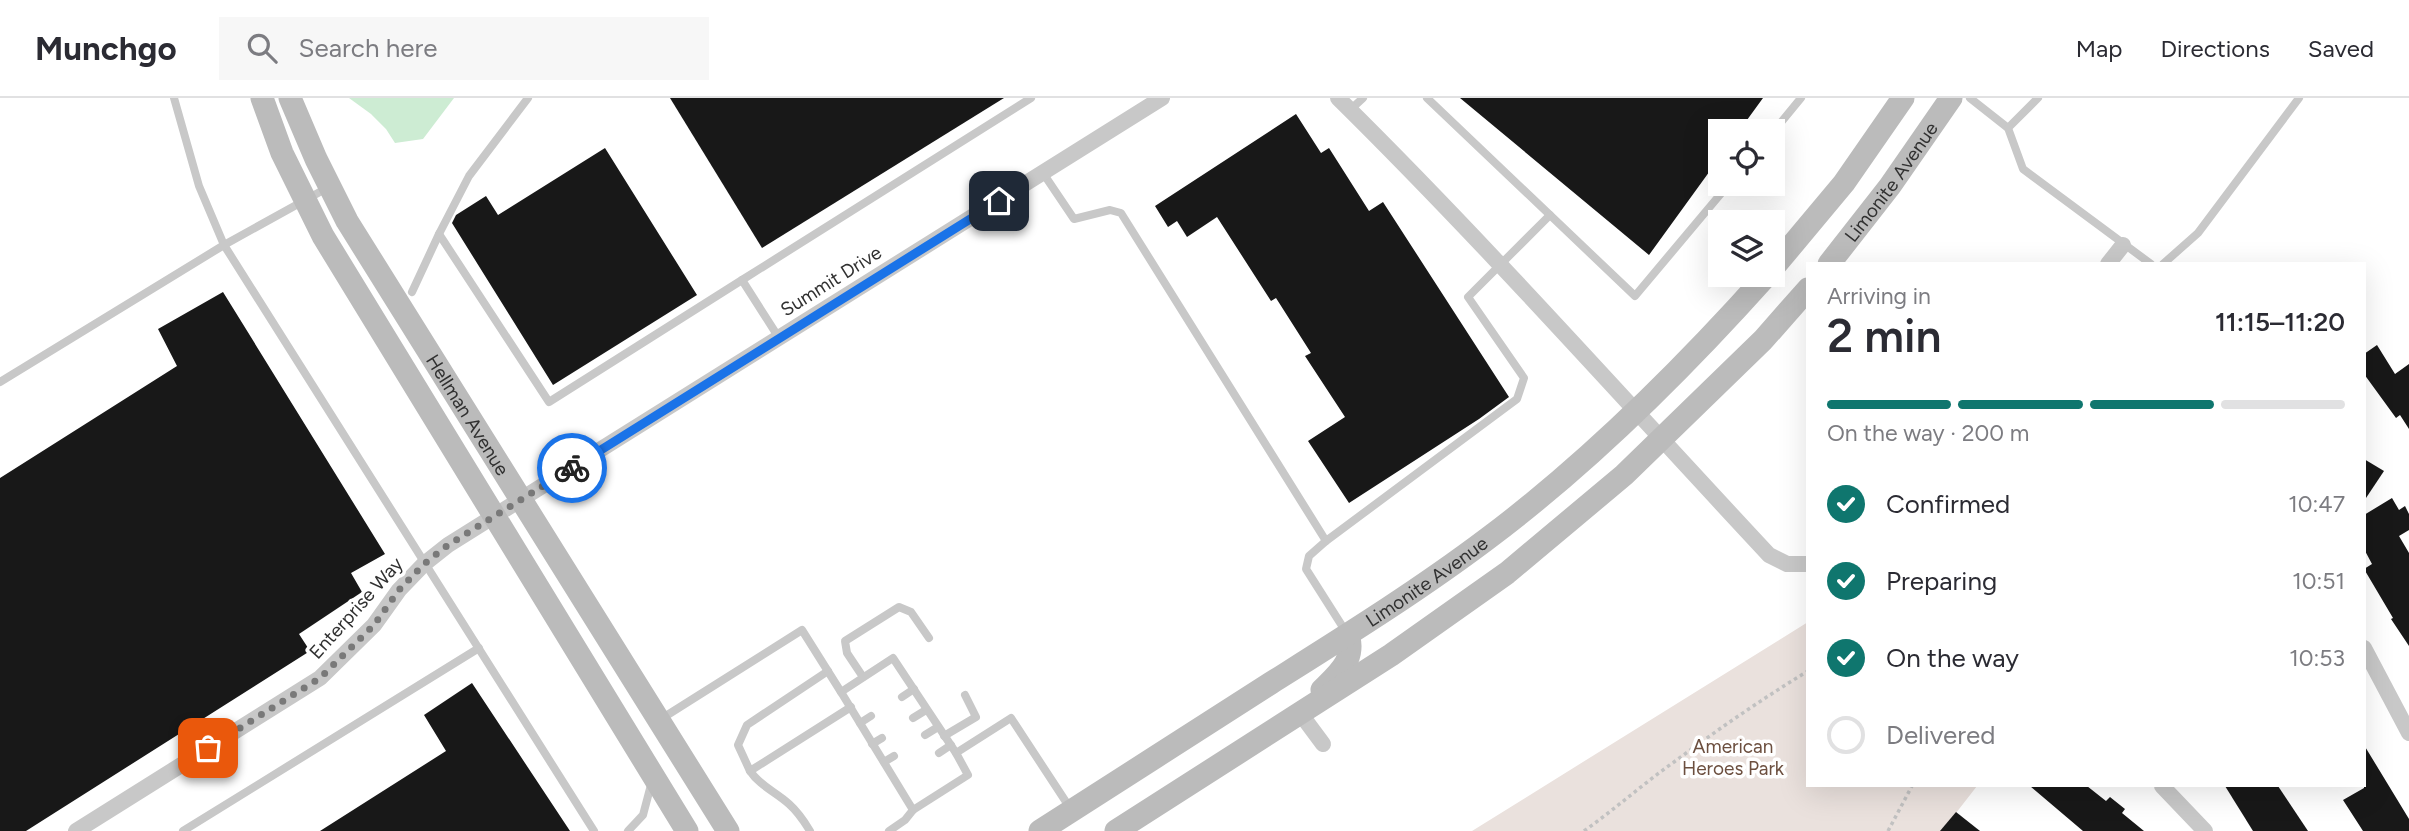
<!DOCTYPE html>
<meta charset="utf-8">
<style>
body{margin:0;font-family:Figtree,sans-serif;background:#f7f7f7;color:#2b2b33;height:100vh;display:flex;flex-direction:column;font-size:26px;white-space:nowrap}
*{box-sizing:border-box;margin:0}
p{font-size:23px;color:#7c7c81}
.icon{flex:none;width:38px;height:38px;fill:none;stroke:currentColor;stroke-width:2;stroke-linecap:round;stroke-linejoin:round}
.map{position:relative;flex:1;overflow:hidden}
.panel{position:absolute;left:1806px;top:164px;width:560px;height:525px;display:flex;flex-direction:column;background:#fff;border-radius:0px;box-shadow:0 7px 28px #0002}
.panel>*{flex:none}
.fabs{position:absolute;left:1708px;top:21px;display:grid;gap:14px}
.fabs a{display:grid;place-items:center;width:77px;height:77px;border-radius:0px;background:#fff;box-shadow:0 7px 28px #0002;font-size:35px}
.pin{position:absolute;display:grid;place-items:center;width:60px;height:60px;color:#fff;margin:-30px;border-radius:14px;box-shadow:0 4px 10px #0006}
.courier{position:absolute;display:grid;place-items:center;width:70px;height:70px;margin:-35px;border:5px solid #1a73e8;border-radius:50%;background:#fff;color:#222;box-shadow:0 2px 9px #0007}
.headline em{font-style:normal;font-weight:600}
.headline div{display:flex;flex-direction:column-reverse}
.headline{display:flex;align-items:center;justify-content:space-between;height:119px;padding:0 21px}
h1{font-size:46px;font-weight:600;line-height:52px}
.bar{display:grid;grid-template-columns:repeat(4,1fr);gap:10px 7px;align-content:center;height:84px;padding:0 21px}
.bar i{height:9px;border-radius:5px;background:#e1e1e2}
.bar .current{background:#0f766e}
.bar p{grid-column:span 4}
ol{padding:0 21px;list-style:none}
li{display:flex;align-items:center;gap:21px;height:77px}
li p{margin-inline-start:auto}
li .icon{padding:7px;border-radius:50%;background:#0f766e;color:#fff;stroke-width:4}
li:last-child{color:#7c7c81}
li i{width:38px;height:38px;border:4px solid #e1e1e2;border-radius:50%}
header{display:flex;align-items:center;gap:42px;box-sizing:border-box;height:98px;padding:0 35px;background:#fff;border-bottom:2px solid #e1e1e2}
header strong{font-size:33px}
nav{display:flex;gap:38px;margin-inline-start:auto;font-size:24px}
.search{width:490px;height:63px;background:#f7f7f7;display:flex;align-items:center;gap:18px;box-sizing:border-box;padding:0 24px;border-radius:0px;color:#7c7c81;font-size:26px}
.map>svg:first-child{display:block}
.green{fill:#eae1dd}
.water{fill:#cdecd3}
.building{fill:#181818}
.lines{fill:none;stroke-linecap:round;stroke-linejoin:round}
.path{stroke:#c1c1c1;stroke-width:3.5;stroke-dasharray:3.5 3.5;stroke-linecap:butt}
.service{stroke:#c8c8c8;stroke-width:8}
.minor{stroke:#c8c8c8;stroke-width:16}
.secondary{stroke:#bbb;stroke-width:23}
.done{stroke:#797979;stroke-width:7;stroke-dasharray:0 12.6}
.route{stroke:#1a73e8;stroke-width:9}
.labels{text-anchor:middle;dominant-baseline:central;stroke-width:7;stroke-linejoin:round;paint-order:stroke}
.street-label{font-size:19px;fill:#313131;stroke:#fff}
.park-label{font-size:19px;fill:#6c4f3f;stroke:#fff}
</style>
<header>
<strong>Munchgo</strong>
<div class="search"><svg class="icon" aria-label="search" viewBox="0 0 24 24"><circle cx="10" cy="10" r="6"/><path d="M15 15l6 6"/></svg>Search here</div>
<nav><a>Map</a><a>Directions</a><a>Saved</a></nav>
</header>
<div class="map">
<svg width="2409" height="733" viewBox="0 0 2409 733">
<rect width="100%" height="100%" fill="#fff"/>
<!-- green -->
<path class="green" d="M 1808,524 L 1808,688 L 1977,688 L 1942,733 L 1472,733 Z"/>
<!-- water -->
<path class="water" d="M 349,0 L 454,0 L 423,41 L 395,45 L 386,31 L 371,16 Z"/>
<!-- building -->
<g class="building">
<path d="M 670,0 L 1004,0 L 762,150 Z"/>
<path d="M 1460,0 L 1763,0 L 1739,33 L 1720,33 L 1720,59 L 1649,157 Z"/>
<path d="M 1296,16 L 1321,55 L 1329,50 L 1369,113 L 1383,104 L 1509,299 L 1479,321 L 1349,405 L 1308,343 L 1345,319 L 1305,258 L 1311,255 L 1276,200 L 1271,203 L 1217,119 L 1187,139 L 1177,123 L 1168,129 L 1155,108 Z"/>
<path d="M 605,50 L 697,197 L 553,287 L 452,125 L 456,117 L 486,98 L 498,117 Z"/>
<path d="M 223,194 L 385,456 L 351,475 L 362,494 L 299,536 L 310,553 L 26,733 L 0,733 L 0,380 L 177,268 L 158,231 Z"/>
<path d="M 2377,247 L 2395,276 L 2409,266 L 2409,331 L 2400,317 L 2396,320 L 2364,276 L 2364,256 Z"/>
<path d="M 2364,361 L 2384,373 L 2364,403 Z"/>
<path d="M 2392,400 L 2399,412 L 2405,408 L 2409,416 L 2409,432 L 2399,438 L 2409,455 L 2409,548 L 2391,521 L 2393,520 L 2364,471 L 2372,466 L 2364,451 L 2364,417 Z"/>
<path d="M 472,585 L 570,733 L 320,733 L 446,653 L 424,617 Z"/>
<path d="M 2364,647 L 2409,721 L 2409,733 L 2363,733 L 2343,702 L 2364,690 Z"/>
<path d="M 2030,688 L 2087,688 L 2106,703 L 2110,699 L 2125,711 L 2122,715 L 2144,733 L 2083,733 Z"/>
<path d="M 2225,688 L 2278,688 L 2308,733 L 2253,733 Z"/>
<path d="M 1956,714 L 1980,733 L 1940,733 Z"/>
</g>
<g class="lines">
<!-- path -->
<g class="path">
<path d="M 1584,733 C 1615,711 1643,686 1674,664 C 1717,632 1762,601 1808,573"/>
<path d="M 1888,733 L 1912,688"/>
</g>
<!-- service -->
<g class="service">
<path d="M 174,0 L 199,88 L 224,147 L 594,733"/>
<path d="M 1427,0 L 1635,198 L 1729,86"/>
<path d="M 1970,0 L 2008,30 L 2023,71 L 2151,166"/>
<path d="M 1350,12 L 1363,0"/>
<path d="M 2008,30 L 2038,0"/>
<path d="M 1773,34 L 1801,0"/>
<path d="M 1043,75 L 1074,121 L 1110,112 L 1121,115 L 1326,443 L 1517,301 L 1524,280 L 1468,199 L 1550,117"/>
<path d="M 439,136 L 469,78 L 528,0"/>
<path d="M 2163,166 L 2198,135 L 2299,0"/>
<path d="M 742,182 L 1031,0"/>
<path d="M 412,194 L 439,136 L 549,304 L 742,182 L 779,240"/>
<path d="M 0,284 L 224,147 L 327,90"/>
<path d="M 1326,443 L 1309,458 L 1306,471 L 1346,534"/>
<path d="M 828,573 L 747,627 L 738,647 L 750,673 L 851,609"/>
<path d="M 863,579 L 847,555 L 845,543 L 899,509 L 911,514 L 929,540"/>
<path d="M 841,594 L 913,712 L 968,677 L 956,655"/>
<path d="M 902,599 L 914,591"/>
<path d="M 913,620 L 926,612"/>
<path d="M 661,621 L 802,532 L 841,594 L 893,560 L 956,655 L 1011,620 L 1070,710"/>
<path d="M 860,625 L 871,618"/>
<path d="M 925,637 L 938,629"/>
<path d="M 944,638 L 976,619 L 965,597"/>
<path d="M 872,646 L 882,640"/>
<path d="M 939,655 L 951,647"/>
<path d="M 884,664 L 894,658"/>
<path d="M 750,673 C 760,688 776,694 789,706 C 798,714 804,723 810,733"/>
<path d="M 183,733 L 479,550"/>
<path d="M 628,733 L 643,717 L 652,683"/>
<path d="M 889,733 L 905,722 L 913,712"/>
</g>
<!-- minor -->
<g class="minor">
<path d="M 1338,0 C 1487,147 1626,304 1769,457 L 1787,466 L 1808,466"/>
<path d="M 2108,166 L 2123,147"/>
<path d="M 2364,550 L 2409,635"/>
<path d="M 1300,615 L 1323,646"/>
<path d="M 2162,688 L 2205,733"/>
<path d="M 76,733 L 320,580 L 374,527 L 399,492 L 424,466 L 448,447 L 1162,0"/>
</g>
<!-- secondary -->
<g class="secondary">
<path d="M 262,0 L 282,55 L 323,138 L 687,733"/>
<path id="s1" d="M 290,0 L 316,61 L 347,123 L 728,733"/>
<path id="s2" d="M 1829,166 L 1890,88 L 1951,0"/>
<path d="M 1773,170 L 1844,85 L 1903,0"/>
<path d="M 1322,592 C 1339,575 1356,561 1348,537"/>
<path id="s3" d="M 1040,733 C 1117,684 1194,634 1271,585 C 1344,539 1418,493 1487,441 C 1590,364 1682,272 1767,177"/>
<path d="M 1116,733 L 1391,557 L 1507,475 L 1624,377 L 1763,242 L 1808,191"/>
</g>
</g>
<g class="lines">
<!-- done -->
<path class="done" d="M 208,650 L 320,580 L 374,527 L 399,492 L 424,466 L 448,447 L 572,370"/>
<!-- route -->
<path class="route" d="M 572,370 L 999,103"/>
</g>
<g class="labels">
<!-- street labels -->
<g class="street-label">
<text stroke="none"><textPath href="#s2" startOffset="103">Limonite Avenue</textPath></text>
<text transform="translate(831 183) rotate(-32)">Summit Drive</text>
<text stroke="none"><textPath href="#s1" startOffset="364">Hellman Avenue</textPath></text>
<text stroke="none"><textPath href="#s3" startOffset="460">Limonite Avenue</textPath></text>
<text transform="translate(356 510) rotate(-48)">Enterprise Way</text>
</g>
<!-- park labels -->
<g class="park-label">
<text x="1733" y="648">American<tspan x="1733" dy="22">Heroes Park</tspan></text>
</g>
</g>
</svg>
<div class="fabs">
<a><svg class="icon" aria-label="locate" viewBox="0 0 24 24"><circle cx="12" cy="12" r="6"/><path d="M12 2v4M12 18v4M2 12h4M18 12h4"/></svg></a>
<a><svg class="icon" aria-label="layers" viewBox="0 0 24 24"><path d="M12 4l9 5-9 5-9-5zM3 14l9 5 9-5"/></svg></a>
</div>
<div class="pin" style="left:208px;top:650px;background:#ea580c"><svg class="icon" aria-label="bag" viewBox="0 0 24 24"><path d="M5 8h14l-1 12H6zM9 8a3 3 0 0 1 6 0"/></svg></div>
<div class="pin" style="left:999px;top:103px;background:#1f2937"><svg class="icon" aria-label="home" viewBox="0 0 24 24"><path d="M3 11l9-7 9 7M6 9v11h12V9"/></svg></div>
<div class="courier" style="left:572px;top:370px"><svg class="icon" aria-label="bike" viewBox="0 0 24 24"><circle cx="6" cy="16" r="4"/><circle cx="18" cy="16" r="4"/><path d="M6 16l4-8h5l3 8M10 8l3 8H6M13 5h3"/></svg></div>
<section class="panel">
<div class="headline"><div><h1>2 min</h1><p>Arriving in</p></div><em>11:15–11:20</em></div>
<div class="bar"><i class="current"></i><i class="current"></i><i class="current"></i><i></i><p>On the way · 200 m</p></div>
<ol>
<li><svg class="icon" aria-label="check" viewBox="0 0 24 24"><path d="M5 12l5 5 9-10"/></svg>Confirmed<p>10:47</p></li>
<li><svg class="icon" aria-label="check" viewBox="0 0 24 24"><path d="M5 12l5 5 9-10"/></svg>Preparing<p>10:51</p></li>
<li><svg class="icon" aria-label="check" viewBox="0 0 24 24"><path d="M5 12l5 5 9-10"/></svg>On the way<p>10:53</p></li>
<li><i></i>Delivered</li>
</ol>
</section>
</div>
